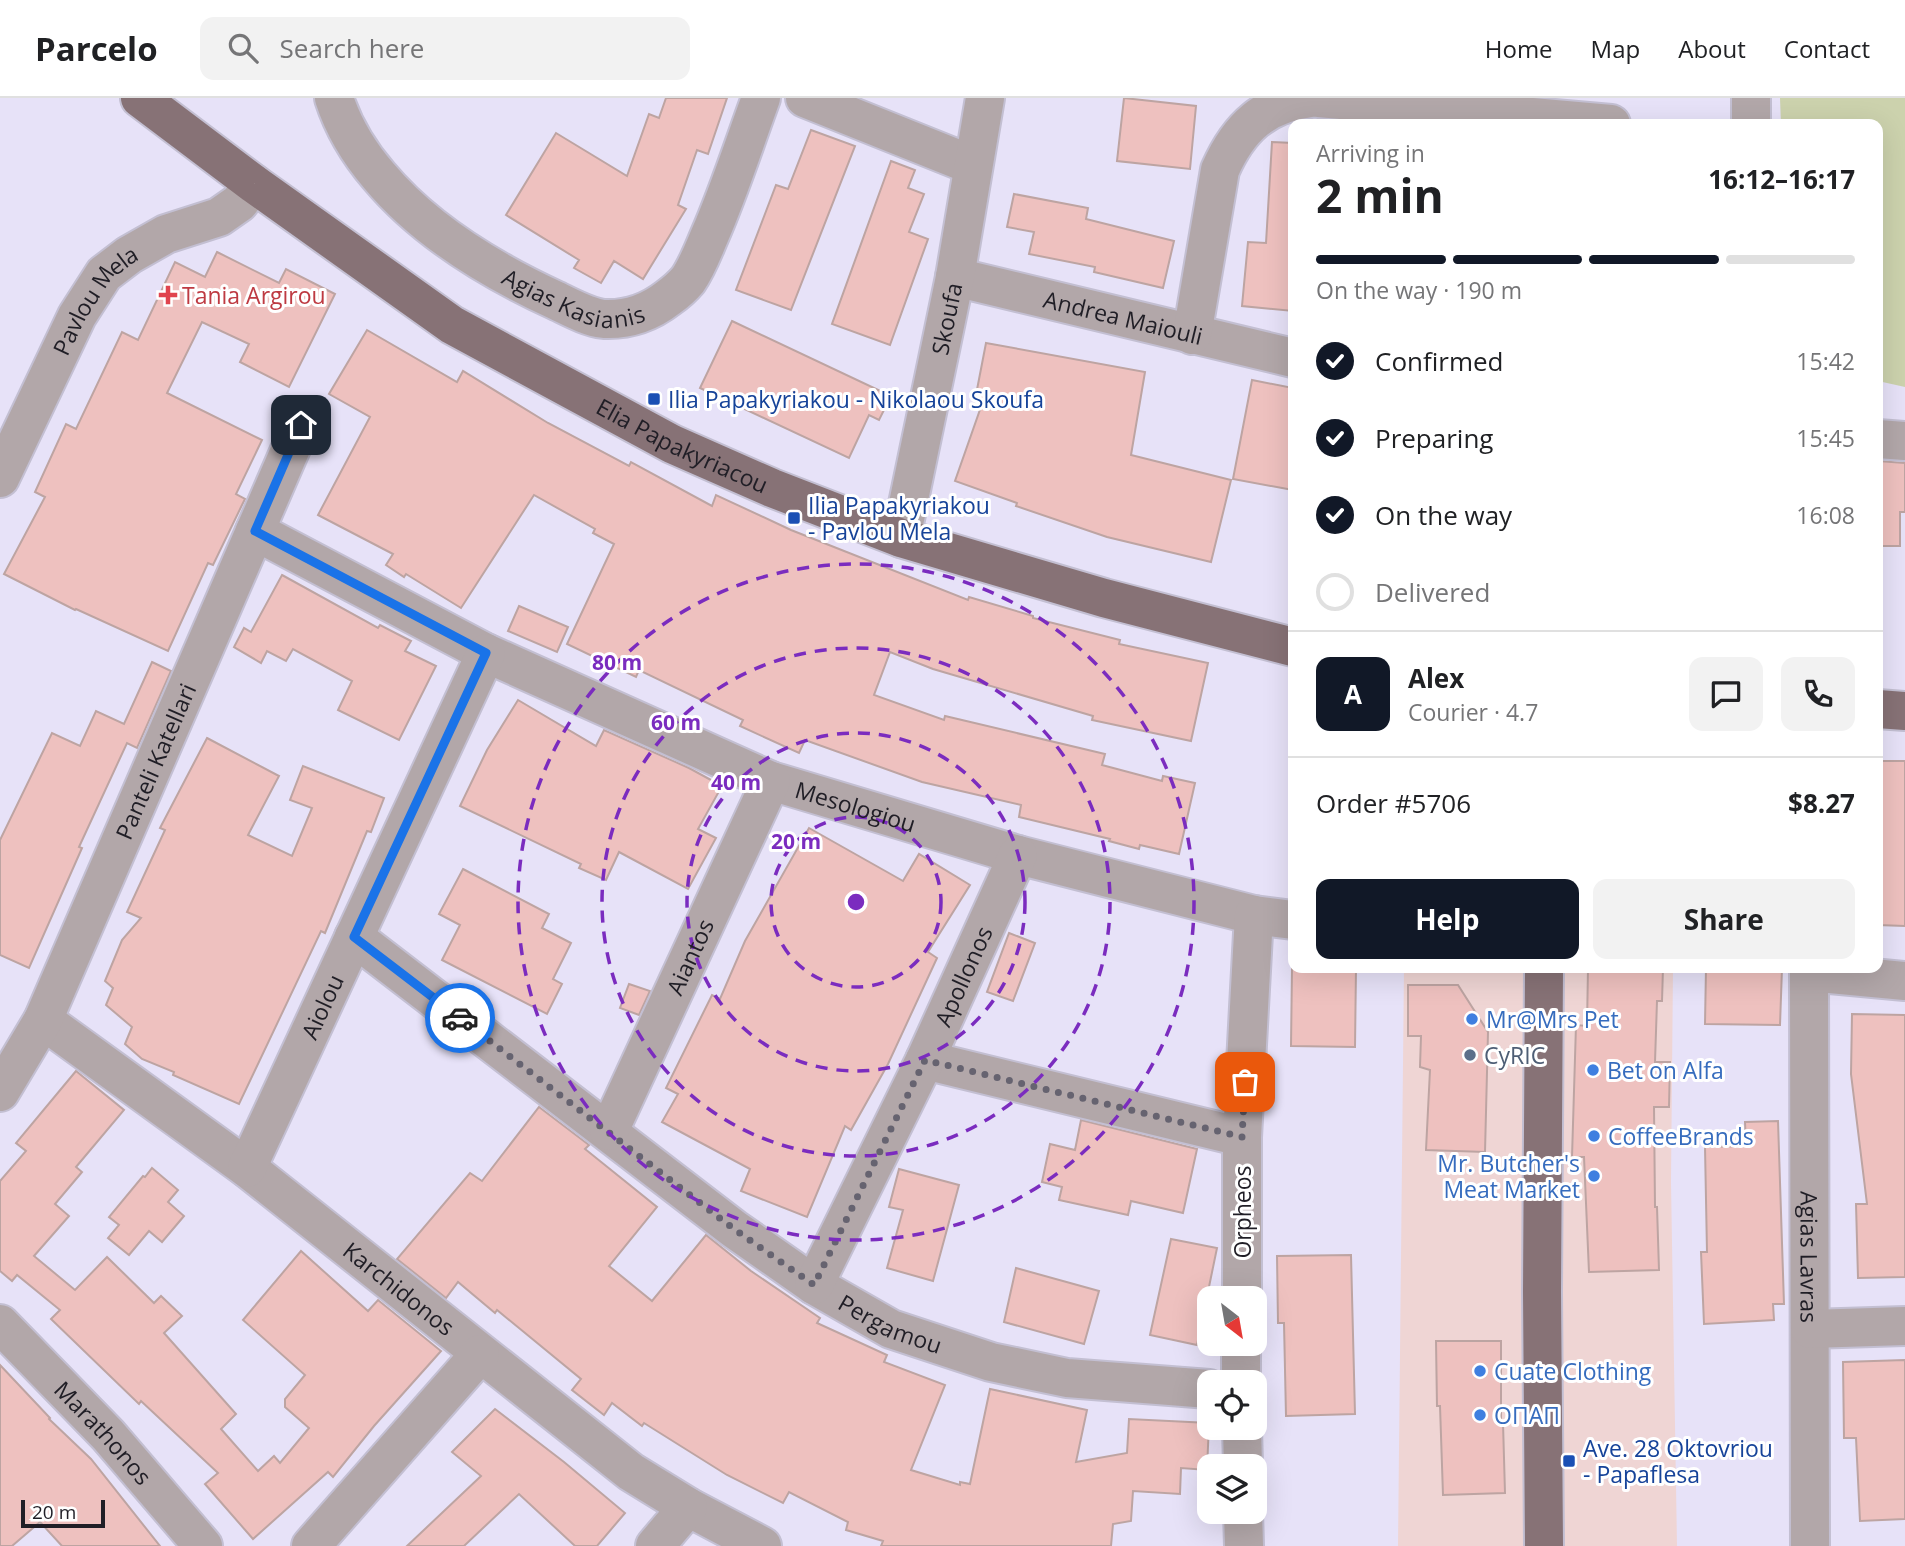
<!DOCTYPE html>
<meta charset="utf-8">
<style>
body{margin:0;font-family:"Open Sans",sans-serif;background:#f2f2f2;color:#202124;height:100vh;display:flex;flex-direction:column;font-size:26px;white-space:nowrap}
*{box-sizing:border-box;margin:0}
p{font-size:23px;color:#757577}
.icon{flex:none;width:38px;height:38px;fill:none;stroke:currentColor;stroke-width:2;stroke-linecap:round;stroke-linejoin:round}
.map{position:relative;flex:1;overflow:hidden}
.sheet{position:absolute;left:1288px;top:21px;width:595px;height:854px;display:flex;flex-direction:column;background:#fff;border-radius:14px;box-shadow:0 7px 28px #0002}
.sheet>*{flex:none}
.needle{width:46px;rotate:149deg}
.tools{position:absolute;left:1197px;top:1188px;display:grid;gap:14px}
.tools a{display:grid;place-items:center;width:70px;height:70px;border-radius:14px;background:#fff;box-shadow:0 7px 28px #0002;font-size:35px}
.scale{position:absolute;left:21px;bottom:18px;width:84px;box-sizing:border-box;padding-left:7px;border:4px solid #201e26;border-top:0;font-size:19px;line-height:24px;white-space:nowrap;color:#201e26;-webkit-text-stroke:5px #fff;paint-order:stroke}
.pin{position:absolute;display:grid;place-items:center;width:60px;height:60px;color:#fff;margin:-30px;border-radius:14px;box-shadow:0 4px 10px #0006}
.courier{position:absolute;display:grid;place-items:center;width:70px;height:70px;margin:-35px;border:5px solid #1a73e8;border-radius:50%;background:#fff;color:#222;box-shadow:0 2px 9px #0007}
.head em{font-style:normal;font-weight:700}
.head div{display:flex;flex-direction:column-reverse}
.head{display:flex;align-items:center;justify-content:space-between;height:119px;padding:0 28px}
h1{font-size:46px;font-weight:700;line-height:52px}
.bar{display:grid;grid-template-columns:repeat(4,1fr);gap:10px 7px;align-content:center;height:84px;padding:0 28px}
.bar i{height:9px;border-radius:5px;background:#e0e0e0}
.bar .selected{background:#111827}
.bar p{grid-column:span 4}
.line{display:flex;align-items:center;gap:18px;padding:0 28px;border-top:2px solid #e0e0e0}
.line div{flex:1}
.round{display:grid;place-items:center;flex:none;width:74px;height:74px;border-radius:14px;background:#f2f2f2}
ol{padding:0 28px;list-style:none}
li{display:flex;align-items:center;gap:21px;height:77px}
li p{margin-inline-start:auto}
li .icon{padding:7px;border-radius:50%;background:#111827;color:#fff;stroke-width:4}
li:last-child{color:#757577}
li i{width:38px;height:38px;border:4px solid #e0e0e0;border-radius:50%}
.cta{display:flex;gap:14px;margin-top:auto;padding:14px 28px}
.cta a{flex:1;height:80px;border-radius:14px;background:#111827;color:#fff;font-size:28px;font-weight:700;line-height:80px;text-align:center}
.cta a+a{background:#f2f2f2;color:#202124}
header{display:flex;align-items:center;gap:42px;box-sizing:border-box;height:98px;padding:0 35px;background:#fff;border-bottom:2px solid #e0e0e0}
header strong{font-size:33px}
nav{display:flex;gap:38px;margin-inline-start:auto;font-size:24px}
.search{width:490px;height:63px;background:#f2f2f2;display:flex;align-items:center;gap:18px;box-sizing:border-box;padding:0 24px;border-radius:14px;color:#757577;font-size:26px}
.map>svg:first-child{display:block}
.commercial{fill:#efd5d4}
.green{fill:#ccd2ad}
.building{fill:#eec1bf;stroke:#bda4a2;stroke-width:2}
.lines{fill:none;stroke-linecap:round;stroke-linejoin:round}
.minor-casing{stroke:#c3bfd2;stroke-width:42}
.major-casing{stroke:#c3bfd2;stroke-width:42}
.minor{stroke:#b2a7a9;stroke-width:38}
.major{stroke:#877276;stroke-width:38}
.done{stroke:#666370;stroke-width:7;stroke-dasharray:0 12.6}
.route{stroke:#1a73e8;stroke-width:9}
.ring{fill:none;stroke:#7b2cbf;stroke-width:3.5;stroke-dasharray:12 9}
.health-dot{fill:#e0444e;stroke:#fff;stroke-width:2.5}
.transit-dot{fill:#1a4fb4;stroke:#fff;stroke-width:2.5}
.shop-dot{fill:#3f7fe0;stroke:#fff;stroke-width:2.5}
.service-dot{fill:#5c6f8a;stroke:#fff;stroke-width:2.5}
.labels{text-anchor:middle;dominant-baseline:central;stroke-width:6;stroke-linejoin:round;paint-order:stroke}
.street-label{font-size:23px;fill:#201e26;stroke:#fff}
.health-label{font-size:23px;fill:#be3a42;stroke:#fff;text-anchor:start}
.transit-label{font-size:23px;fill:#164399;stroke:#fff;text-anchor:start}
.shop-label{font-size:23px;fill:#366cbe;stroke:#fff;text-anchor:start}
.service-label{font-size:23px;fill:#4e5e75;stroke:#fff;text-anchor:start}
.centre{fill:#7b2cbf;stroke:#fff;stroke-width:3.5}
.ring-label{font-size:21px;text-anchor:middle;font-weight:bold;fill:#7b2cbf;stroke:#fff;stroke-width:6;stroke-linejoin:round;paint-order:stroke}
</style>
<header>
<strong>Parcelo</strong>
<div class="search"><svg class="icon" aria-label="search" viewBox="0 0 24 24"><circle cx="10" cy="10" r="6"/><path d="M15 15l6 6"/></svg>Search here</div>
<nav><a>Home</a><a>Map</a><a>About</a><a>Contact</a></nav>
</header>
<div class="map">
<svg width="1905" height="1448" viewBox="0 0 1905 1448">
<rect width="100%" height="100%" fill="#e7e2f8"/>
<!-- commercial -->
<path class="commercial" d="M 1404,870 L 1673,870 L 1671,1084 L 1677,1448 L 1398,1448 Z"/>
<!-- green -->
<path class="green" d="M 1780,0 L 1905,0 L 1905,289 L 1878,283 L 1878,26 L 1781,26 Z"/>
<!-- building -->
<g class="building">
<path d="M 666,0 L 727,0 L 708,56 L 697,52 L 678,107 L 686,111 L 643,181 L 614,163 L 601,185 L 574,170 L 579,162 L 506,117 L 556,35 L 627,78 L 649,16 L 659,20 Z"/>
<path d="M 1124,0 L 1196,8 L 1190,71 L 1117,63 Z"/>
<path d="M 811,32 L 855,48 L 791,212 L 736,192 L 776,87 L 788,91 Z"/>
<path d="M 1272,44 L 1293,45 L 1293,213 L 1242,208 L 1248,144 L 1266,145 Z"/>
<path d="M 891,63 L 915,72 L 908,90 L 924,96 L 909,134 L 928,141 L 890,247 L 832,226 Z"/>
<path d="M 1014,96 L 1088,110 L 1086,121 L 1174,143 L 1163,190 L 1094,174 L 1095,169 L 1029,156 L 1034,134 L 1007,129 Z"/>
<path d="M 217,154 L 279,185 L 286,171 L 335,196 L 289,289 L 240,264 L 249,246 L 202,224 L 167,295 L 262,342 L 236,396 L 245,401 L 242,407 L 213,467 L 208,465 L 168,553 L 76,511 L 75,512 L 4,476 L 45,399 L 35,394 L 66,326 L 76,331 L 122,234 L 138,242 L 175,164 L 205,179 Z"/>
<path d="M 732,223 L 891,298 L 879,322 L 869,317 L 849,360 L 700,290 Z"/>
<path d="M 367,232 L 457,284 L 463,273 L 548,325 L 629,368 L 631,364 L 712,408 L 716,397 L 791,432 L 968,502 L 969,499 L 1033,518 L 1033,520 L 1120,542 L 1119,546 L 1208,565 L 1191,643 L 1092,622 L 1093,618 L 933,571 L 890,554 L 874,597 L 944,622 L 945,618 L 1105,656 L 1102,667 L 1162,683 L 1163,678 L 1195,685 L 1179,756 L 1140,747 L 1139,751 L 1109,743 L 1110,741 L 1019,719 L 1021,707 L 922,684 L 805,642 L 799,655 L 740,628 L 743,622 L 639,572 L 636,579 L 567,546 L 614,446 L 593,435 L 595,431 L 534,397 L 461,510 L 406,476 L 404,479 L 386,467 L 393,456 L 318,417 L 370,319 L 329,296 Z"/>
<path d="M 986,245 L 1145,274 L 1131,357 L 1231,382 L 1211,464 L 1107,439 L 1016,408 L 1017,405 L 955,383 L 983,303 L 975,302 Z"/>
<path d="M 1252,282 L 1293,290 L 1293,392 L 1233,381 Z"/>
<path d="M 1878,363 L 1905,365 L 1905,414 L 1900,414 L 1900,448 L 1878,448 Z"/>
<path d="M 282,477 L 378,530 L 380,527 L 411,543 L 405,553 L 436,568 L 399,642 L 338,612 L 352,583 L 293,551 L 286,563 L 267,553 L 261,565 L 234,549 L 244,530 L 251,534 Z"/>
<path d="M 519,508 L 568,529 L 557,554 L 508,533 Z"/>
<path d="M 152,564 L 171,573 L 137,650 L 127,645 L 79,749 L 82,750 L 29,870 L 0,857 L 0,742 L 52,635 L 80,648 L 96,613 L 124,626 Z"/>
<path d="M 518,602 L 596,648 L 604,632 L 689,670 L 722,688 L 698,731 L 716,740 L 688,791 L 619,754 L 606,782 L 579,770 L 581,766 L 460,708 L 487,652 Z"/>
<path d="M 207,640 L 279,678 L 248,737 L 292,758 L 312,710 L 290,702 L 303,668 L 384,700 L 371,734 L 367,733 L 325,835 L 321,833 L 239,1006 L 173,977 L 174,974 L 142,961 L 125,946 L 132,929 L 106,907 L 113,890 L 105,883 L 122,842 L 141,820 L 127,814 L 165,732 L 160,730 Z"/>
<path d="M 1878,663 L 1905,663 L 1905,828 L 1878,827 Z"/>
<path d="M 809,730 L 903,783 L 919,756 L 970,787 L 928,854 L 937,860 L 888,966 L 851,1032 L 845,1028 L 807,1119 L 741,1093 L 750,1071 L 662,1024 L 678,996 L 666,990 L 712,897 L 720,901 L 745,843 Z"/>
<path d="M 463,771 L 549,816 L 542,830 L 571,845 L 553,881 L 562,886 L 547,916 L 442,862 L 460,827 L 439,816 Z"/>
<path d="M 1009,835 L 1035,845 L 1013,903 L 987,894 Z"/>
<path d="M 1292,870 L 1356,870 L 1355,949 L 1291,948 Z"/>
<path d="M 1588,870 L 1663,870 L 1662,903 L 1657,903 L 1655,964 L 1670,964 L 1669,1009 L 1654,1009 L 1655,1109 L 1657,1109 L 1659,1172 L 1589,1174 L 1584,1059 L 1572,1059 L 1576,927 L 1587,928 Z"/>
<path d="M 1706,870 L 1782,870 L 1780,927 L 1705,926 Z"/>
<path d="M 629,886 L 650,893 L 639,917 L 620,910 Z"/>
<path d="M 1408,887 L 1458,887 L 1488,934 L 1485,1054 L 1426,1052 L 1430,972 L 1420,969 L 1421,938 L 1408,938 Z"/>
<path d="M 1852,916 L 1905,917 L 1905,1179 L 1858,1180 L 1856,1106 L 1867,1106 L 1851,976 Z"/>
<path d="M 76,973 L 124,1012 L 76,1069 L 82,1074 L 55,1106 L 69,1118 L 34,1158 L 75,1192 L 107,1159 L 154,1205 L 161,1198 L 182,1218 L 164,1235 L 236,1316 L 221,1331 L 258,1373 L 274,1358 L 280,1365 L 309,1330 L 285,1309 L 285,1301 L 305,1277 L 243,1222 L 301,1153 L 368,1213 L 378,1202 L 441,1253 L 374,1328 L 333,1379 L 328,1374 L 253,1441 L 205,1386 L 218,1375 L 141,1303 L 139,1306 L 51,1221 L 60,1212 L 17,1177 L 12,1183 L 0,1173 L 0,1083 L 26,1053 L 16,1045 Z"/>
<path d="M 539,1009 L 589,1047 L 585,1051 L 657,1109 L 609,1168 L 652,1203 L 706,1137 L 751,1173 L 820,1220 L 817,1225 L 887,1257 L 884,1264 L 945,1287 L 911,1372 L 960,1387 L 960,1384 L 970,1386 L 990,1291 L 1087,1312 L 1076,1364 L 1127,1355 L 1129,1321 L 1209,1325 L 1207,1372 L 1181,1370 L 1180,1396 L 1133,1393 L 1131,1423 L 1113,1426 L 1111,1448 L 881,1448 L 883,1443 L 846,1432 L 848,1424 L 789,1394 L 783,1405 L 727,1377 L 644,1325 L 642,1328 L 612,1305 L 604,1317 L 572,1292 L 581,1281 L 497,1212 L 495,1215 L 458,1184 L 446,1200 L 397,1161 L 470,1075 L 482,1083 Z"/>
<path d="M 1081,1022 L 1197,1051 L 1183,1115 L 1131,1103 L 1128,1117 L 1059,1102 L 1062,1089 L 1042,1084 L 1050,1046 L 1075,1052 Z"/>
<path d="M 1778,1023 L 1784,1206 L 1773,1206 L 1774,1222 L 1704,1226 L 1701,1154 L 1707,1154 L 1705,1049 L 1746,1048 L 1745,1024 Z"/>
<path d="M 152,1070 L 178,1092 L 168,1104 L 184,1118 L 162,1144 L 149,1133 L 129,1157 L 108,1140 L 119,1127 L 109,1119 L 143,1078 L 145,1079 Z"/>
<path d="M 899,1071 L 959,1087 L 933,1183 L 887,1170 L 903,1112 L 889,1109 Z"/>
<path d="M 1171,1141 L 1217,1150 L 1197,1247 L 1150,1237 Z"/>
<path d="M 1351,1157 L 1355,1316 L 1286,1318 L 1284,1225 L 1278,1225 L 1277,1158 Z"/>
<path d="M 1016,1170 L 1099,1193 L 1084,1246 L 1004,1224 Z"/>
<path d="M 1436,1243 L 1501,1243 L 1501,1325 L 1503,1325 L 1505,1395 L 1443,1397 L 1440,1308 L 1437,1308 Z"/>
<path d="M 1905,1262 L 1905,1421 L 1860,1423 L 1856,1340 L 1844,1340 L 1843,1264 Z"/>
<path d="M 0,1267 L 50,1320 L 49,1321 L 91,1361 L 160,1448 L 62,1448 L 40,1424 L 12,1448 L 0,1448 Z"/>
<path d="M 495,1311 L 564,1364 L 625,1415 L 597,1448 L 575,1448 L 519,1396 L 464,1448 L 407,1448 L 481,1378 L 452,1354 Z"/>
</g>
<g class="lines">
<defs>
<g id="minor">
<path id="s1" d="M 334,0 C 343,28 360,56 379,78 C 425,133 490,172 555,202 C 570,209 587,219 604,221 C 628,222 650,214 668,200 C 675,195 683,188 688,182 C 697,169 703,153 709,139 C 729,94 744,46 761,0"/>
<path d="M 805,0 L 972,67"/>
<path d="M 1319,0 L 1611,26"/>
<path d="M 1751,0 L 1751,26"/>
<path id="s2" d="M 955,179 L 1293,260"/>
<path d="M 1192,237 L 1220,72 C 1239,29 1264,6 1311,0"/>
<path d="M 1878,341 L 1905,343"/>
<path id="s3" d="M 0,380 L 77,218 L 104,176 L 129,157 L 166,136 L 219,119 L 239,105 L 254,86"/>
<path id="s4" d="M 255,433 L 486,555 L 771,683 L 1018,757 L 1254,817 L 1293,822"/>
<path id="s5" d="M 901,440 L 955,179 L 985,0"/>
<path id="s6" d="M 354,839 L 734,1131 L 814,1187 L 891,1231 L 991,1264 L 1067,1280 L 1209,1291"/>
<path id="s7" d="M 1809,870 L 1810,1448"/>
<path d="M 1809,874 L 1905,883"/>
<path id="s8" d="M 43,922 L 247,1070 L 631,1374 L 688,1409 L 762,1448"/>
<path d="M 925,962 L 1242,1039"/>
<path id="s9" d="M 0,994 L 43,922 L 301,327"/>
<path id="s10" d="M 609,1033 L 771,683"/>
<path id="s11" d="M 247,1070 L 486,555"/>
<path id="s12" d="M 814,1187 L 925,962 L 1018,757"/>
<path d="M 1242,1200 L 1242,1039 L 1254,817"/>
<path id="s13" d="M 0,1226 L 108,1337 L 203,1448"/>
<path d="M 1810,1231 L 1905,1228"/>
<path d="M 1241,1284 L 1241,1246"/>
<path d="M 1242,1330 L 1243,1368"/>
<path d="M 1243,1414 L 1244,1448"/>
<path d="M 311,1448 L 480,1256"/>
<path d="M 655,1448 L 688,1409"/>
</g>
<g id="major">
<path id="s14" d="M 140,0 L 254,86 L 452,227 L 672,346 L 772,390 L 901,440 L 1104,500 L 1293,549"/>
<path d="M 1878,611 L 1905,613"/>
<path d="M 1544,1448 L 1542,1194 L 1544,870"/>
</g>
</defs>
<!-- minor casing -->
<use href="#minor" class="minor-casing"/>
<!-- major casing -->
<use href="#major" class="major-casing"/>
<!-- minor -->
<use href="#minor" class="minor"/>
<!-- major -->
<use href="#major" class="major"/>
</g>
<g class="lines">
<!-- done -->
<path class="done" d="M 460,920 L 734,1131 L 814,1187 L 925,962 L 1242,1039 L 1245,984"/>
<!-- route -->
<path class="route" d="M 301,327 L 255,433 L 486,555 L 354,839 L 460,920"/>
</g>
<!-- distance rings -->
<g class="ring">
<circle cx="856" cy="804" r="85"/>
<circle cx="856" cy="804" r="169"/>
<circle cx="856" cy="804" r="254"/>
<circle cx="856" cy="804" r="338"/>
</g>
<!-- markers -->
<path class="health-dot" d="M164.5 186.5h7v7h7v7h-7v7h-7v-7h-7v-7h7z"/>
<g class="transit-dot">
<rect x="647" y="294" width="14" height="14" rx="3.5"/>
<rect x="787" y="413" width="14" height="14" rx="3.5"/>
<rect x="1562" y="1356" width="14" height="14" rx="3.5"/>
</g>
<g class="shop-dot">
<circle cx="1472" cy="921" r="7"/>
<circle cx="1593" cy="972" r="7"/>
<circle cx="1594" cy="1038" r="7"/>
<circle cx="1594" cy="1078" r="7"/>
<circle cx="1480" cy="1273" r="7"/>
<circle cx="1480" cy="1317" r="7"/>
</g>
<circle class="service-dot" cx="1470" cy="957" r="7"/>
<g class="labels">
<!-- street labels -->
<g class="street-label">
<text stroke="none"><textPath href="#s1" startOffset="326">Agias Kasianis</textPath></text>
<text stroke="none"><textPath href="#s3" startOffset="203">Pavlou Mela</textPath></text>
<text stroke="none"><textPath href="#s2" startOffset="173">Andrea Maiouli</textPath></text>
<text stroke="none"><textPath href="#s5" startOffset="224">Skoufa</textPath></text>
<text stroke="none"><textPath href="#s14" startOffset="646">Elia Papakyriacou</textPath></text>
<text stroke="none"><textPath href="#s9" startOffset="366">Panteli Katellari</textPath></text>
<text stroke="none"><textPath href="#s4" startOffset="662">Mesologiou</textPath></text>
<text stroke="none"><textPath href="#s10" startOffset="192">Aiantos</textPath></text>
<text stroke="none"><textPath href="#s12" startOffset="343">Apollonos</textPath></text>
<text stroke="none"><textPath href="#s11" startOffset="178">Aiolou</textPath></text>
<text transform="translate(1242 1114) rotate(-90)">Orpheos</text>
<text stroke="none"><textPath href="#s7" startOffset="289">Agias Lavras</textPath></text>
<text stroke="none"><textPath href="#s8" startOffset="446">Karchidonos</textPath></text>
<text stroke="none"><textPath href="#s6" startOffset="663">Pergamou</textPath></text>
<text stroke="none"><textPath href="#s13" startOffset="150">Marathonos</textPath></text>
</g>
<!-- health labels -->
<g class="health-label">
<text x="182" y="197">Tania Argirou</text>
</g>
<!-- transit labels -->
<g class="transit-label">
<text x="668" y="301">Ilia Papakyriakou - Nikolaou Skoufa</text>
<text x="808" y="407">Ilia Papakyriakou<tspan x="808" dy="26">- Pavlou Mela</tspan></text>
<text x="1583" y="1350">Ave. 28 Oktovriou<tspan x="1583" dy="26">- Papaflesa</tspan></text>
</g>
<!-- shop labels -->
<g class="shop-label">
<text x="1486" y="921">Mr@Mrs Pet</text>
<text x="1607" y="972">Bet on Alfa</text>
<text x="1608" y="1038">CoffeeBrands</text>
<text x="1580" y="1065" text-anchor="end">Mr. Butcher's<tspan x="1580" dy="26">Meat Market</tspan></text>
<text x="1494" y="1273">Cuate Clothing</text>
<text x="1494" y="1317">ΟΠΑΠ</text>
</g>
<!-- service labels -->
<g class="service-label">
<text x="1484" y="957">CyRIC</text>
</g>
</g>
<circle cx="856" cy="804" r="10" class="centre"/>
<g class="ring-label">
<text x="617" y="572">80 m</text>
<text x="676" y="632">60 m</text>
<text x="736" y="692">40 m</text>
<text x="796" y="751">20 m</text>
</g>
</svg>
<div class="tools">
<a><svg class="needle" viewBox="-14 -14 28 28"><path d="M0-13l5 13h-10z" fill="#e53935"/><path d="M0 13l5-13h-10z" fill="#757577"/></svg></a>
<a><svg class="icon" aria-label="locate" viewBox="0 0 24 24"><circle cx="12" cy="12" r="6"/><path d="M12 2v4M12 18v4M2 12h4M18 12h4"/></svg></a>
<a><svg class="icon" aria-label="layers" viewBox="0 0 24 24"><path d="M12 4l9 5-9 5-9-5zM3 14l9 5 9-5"/></svg></a>
</div>
<div class="scale">20 m</div>
<div class="pin" style="left:1245px;top:984px;background:#ea580c"><svg class="icon" aria-label="bag" viewBox="0 0 24 24"><path d="M5 8h14l-1 12H6zM9 8a3 3 0 0 1 6 0"/></svg></div>
<div class="pin" style="left:301px;top:327px;background:#1f2937"><svg class="icon" aria-label="home" viewBox="0 0 24 24"><path d="M3 11l9-7 9 7M6 9v11h12V9"/></svg></div>
<div class="courier" style="left:460px;top:920px"><svg class="icon" aria-label="car" viewBox="0 0 24 24"><path d="M5 17H2v-5l4-1 3-4h7l3 4 3 1v5h-3M9 17h6M6 11h13"/><circle cx="7" cy="17" r="2"/><circle cx="17" cy="17" r="2"/></svg></div>
<section class="sheet">
<div class="head"><div><h1>2 min</h1><p>Arriving in</p></div><em>16:12–16:17</em></div>
<div class="bar"><i class="selected"></i><i class="selected"></i><i class="selected"></i><i></i><p>On the way · 190 m</p></div>
<ol>
<li><svg class="icon" aria-label="check" viewBox="0 0 24 24"><path d="M5 12l5 5 9-10"/></svg>Confirmed<p>15:42</p></li>
<li><svg class="icon" aria-label="check" viewBox="0 0 24 24"><path d="M5 12l5 5 9-10"/></svg>Preparing<p>15:45</p></li>
<li><svg class="icon" aria-label="check" viewBox="0 0 24 24"><path d="M5 12l5 5 9-10"/></svg>On the way<p>16:08</p></li>
<li><i></i>Delivered</li>
</ol>
<div class="line" style="height:126px"><b class="round" style="background:#111827;color:#fff">A</b><div><b>Alex</b><p>Courier · 4.7</p></div><a class="round"><svg class="icon" aria-label="chat" viewBox="0 0 24 24"><path d="M4 5h16v11H9l-5 4z"/></svg></a><a class="round"><svg class="icon" aria-label="phone" viewBox="0 0 24 24"><path d="M5 4h4l2 5-3 2q2 4 5 5l2-3 5 2v4C11 20 4 13 5 4z"/></svg></a></div>
<div class="line" style="height:91px"><div>Order #5706</div><b>$8.27</b></div>
<div class="cta"><a>Help</a><a>Share</a></div>
</section>
</div>
